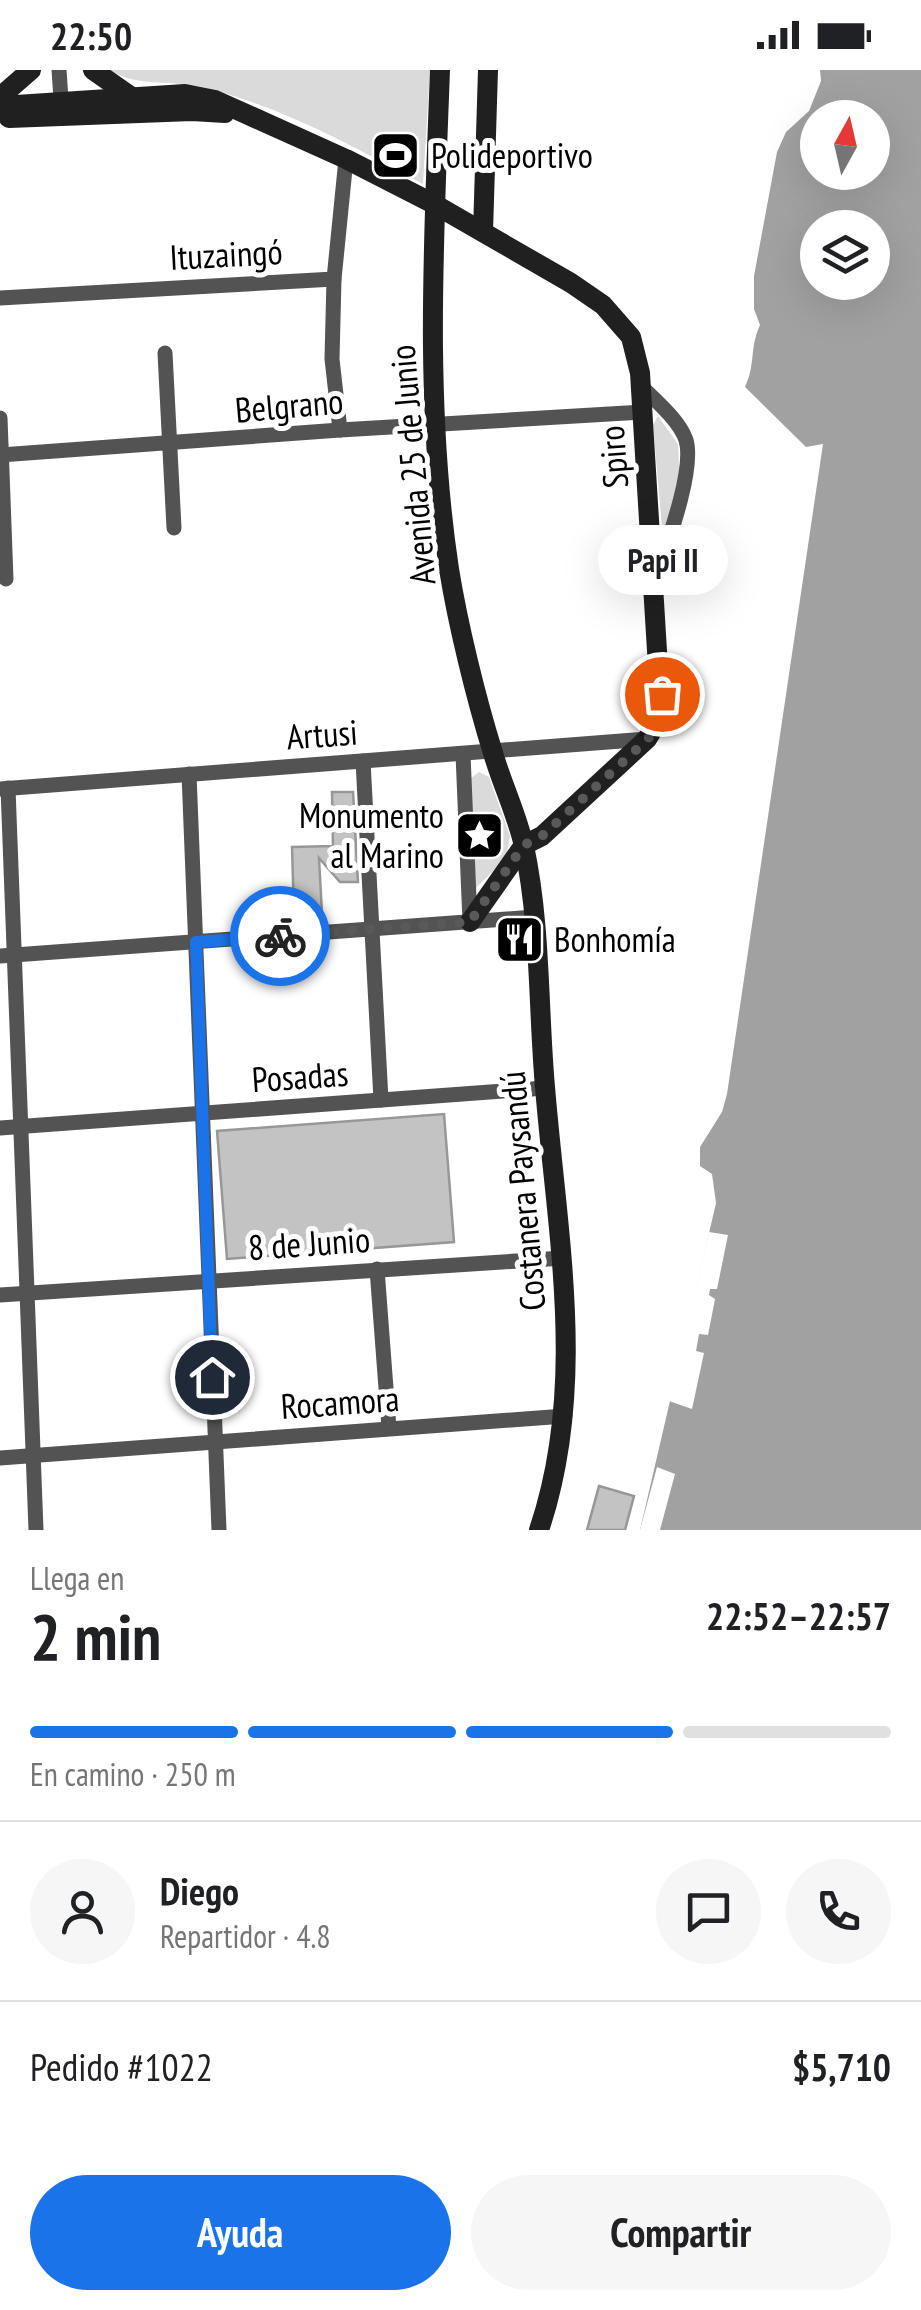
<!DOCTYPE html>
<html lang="es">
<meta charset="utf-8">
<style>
body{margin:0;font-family:"PT Sans Narrow",sans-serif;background:#f6f6f6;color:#202124;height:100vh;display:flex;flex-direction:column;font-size:38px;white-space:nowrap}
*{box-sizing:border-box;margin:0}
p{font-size:32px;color:#757577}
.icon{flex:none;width:55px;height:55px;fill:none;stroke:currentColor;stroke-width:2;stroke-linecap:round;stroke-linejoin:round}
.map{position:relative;height:1460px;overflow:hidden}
.details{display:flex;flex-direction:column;background:#fff;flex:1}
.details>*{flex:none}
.needle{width:65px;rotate:8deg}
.fabs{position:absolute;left:800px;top:30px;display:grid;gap:20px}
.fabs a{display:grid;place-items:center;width:90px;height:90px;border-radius:50%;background:#fff;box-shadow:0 10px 40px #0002;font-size:50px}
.pin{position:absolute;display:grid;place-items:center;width:85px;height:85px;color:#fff;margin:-42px;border:5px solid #fff;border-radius:50%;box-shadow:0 2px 10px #0007}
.courier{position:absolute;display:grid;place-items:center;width:100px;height:100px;margin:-50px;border:8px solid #1a73e8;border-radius:50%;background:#fff;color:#222;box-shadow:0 2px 12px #0007}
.bubble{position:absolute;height:70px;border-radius:35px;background:#fff;box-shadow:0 10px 40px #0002;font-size:32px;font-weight:700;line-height:70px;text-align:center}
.headline em{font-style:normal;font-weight:700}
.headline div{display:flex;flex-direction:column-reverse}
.headline{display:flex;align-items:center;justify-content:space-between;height:170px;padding:0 30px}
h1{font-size:65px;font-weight:700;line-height:75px}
.bar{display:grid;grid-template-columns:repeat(4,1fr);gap:15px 10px;align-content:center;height:120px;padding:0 30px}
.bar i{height:12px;border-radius:8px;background:#e0e0e0}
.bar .current{background:#1a73e8}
.bar p{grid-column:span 4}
.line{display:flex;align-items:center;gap:25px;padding:0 30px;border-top:2px solid #e0e0e0}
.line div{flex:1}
.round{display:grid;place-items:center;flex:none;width:105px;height:105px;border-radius:52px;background:#f6f6f6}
.primary-button{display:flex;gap:20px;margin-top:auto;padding:20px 30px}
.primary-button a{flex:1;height:115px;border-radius:60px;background:#1a73e8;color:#fff;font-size:40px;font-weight:700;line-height:115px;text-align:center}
.primary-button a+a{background:#f6f6f6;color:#202124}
.status{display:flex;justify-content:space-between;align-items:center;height:70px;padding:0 50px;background:#fff;direction:ltr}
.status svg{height:28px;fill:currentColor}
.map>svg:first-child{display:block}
.green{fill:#dadada}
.water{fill:#a1a1a1;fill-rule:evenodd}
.pier{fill:#fff}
.building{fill:#c3c3c3;stroke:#979797;stroke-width:2.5}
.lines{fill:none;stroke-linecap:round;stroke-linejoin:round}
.street{stroke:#535353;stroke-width:15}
.secondary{stroke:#202020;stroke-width:20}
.done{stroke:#595959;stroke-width:10;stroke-dasharray:0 18}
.route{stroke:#1a73e8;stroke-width:12}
.labels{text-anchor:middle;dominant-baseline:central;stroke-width:10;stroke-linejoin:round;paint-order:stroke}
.poi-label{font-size:35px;fill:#000;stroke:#fff;text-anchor:start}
.street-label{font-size:35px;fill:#000;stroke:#fff}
</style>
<div class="status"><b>22:50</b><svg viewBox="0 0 49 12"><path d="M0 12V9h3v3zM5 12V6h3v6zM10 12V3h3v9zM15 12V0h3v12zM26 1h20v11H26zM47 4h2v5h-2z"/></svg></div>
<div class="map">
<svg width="921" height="1460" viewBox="0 0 921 1460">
<rect width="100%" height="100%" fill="#fff"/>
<!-- green -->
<g class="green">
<path d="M 109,0 L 430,0 L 423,114 C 352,76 284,38 206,18 C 174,9 137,18 109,0 Z"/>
<path d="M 658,346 L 678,374 L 680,416 L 663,468 L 653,355 Z"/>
<path d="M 479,702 L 489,707 L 510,766 L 506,788 L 475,819 L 470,709 Z"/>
</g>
<!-- water -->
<path class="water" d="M 820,0 L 921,0 L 921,1460 L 640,1460 L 716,1133 L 712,1104 L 700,1096 L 700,1077 L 722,1042 L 727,1024 L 823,374 L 806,377 L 745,317 C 756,293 749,280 760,255 L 754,239 L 754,206 L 777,82 L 786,62 L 809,41 L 821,11 ZM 818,48 L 872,48 L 872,102 L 818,102 ZM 818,158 L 872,158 L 872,212 L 818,212 Z"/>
<!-- pier -->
<g class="pier">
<path d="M 709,1162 L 728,1165 L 717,1219 L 710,1219 L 709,1225 L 715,1229 L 708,1265 L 699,1264 L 696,1281 L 704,1283 L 692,1339 L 669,1331 Z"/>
<path d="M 657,1397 L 675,1404 L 660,1460 L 640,1460 Z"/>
</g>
<!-- building -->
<g class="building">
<path d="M 332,722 L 353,722 L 358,812 L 340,812 L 319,788 L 322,844 L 294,845 L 292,777 L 333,776 Z"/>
<path d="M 444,1044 L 454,1172 L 227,1189 L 217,1061 Z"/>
<path d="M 599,1416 L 634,1426 L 625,1460 L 587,1460 Z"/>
</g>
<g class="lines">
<!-- street -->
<g class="street">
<path d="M 59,0 L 62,43"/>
<path d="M 334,209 L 332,289 L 340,360"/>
<path d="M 0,228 L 334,209 L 346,89"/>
<path d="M 165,283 L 174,458"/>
<path d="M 641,316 C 656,331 679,350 686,370 C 695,400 666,477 656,507"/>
<path d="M 0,348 L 6,509"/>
<path d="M 0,385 L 340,360 L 643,342"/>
<path d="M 463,684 L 470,852"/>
<path d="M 363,691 L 381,1030"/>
<path d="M 189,704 L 219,1460"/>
<path d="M 8,718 L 36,1460"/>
<path d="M 0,719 L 647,669"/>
<path d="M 0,886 L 534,847"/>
<path d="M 0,1058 L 545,1018"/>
<path d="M 377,1199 L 389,1358"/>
<path d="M 0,1225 L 563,1188"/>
<path d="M 0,1388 L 565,1346"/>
</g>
<!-- secondary -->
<g class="secondary">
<path d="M 93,0 L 133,28"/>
<path d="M 440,0 C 434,165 424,334 449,499 C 458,555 476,628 493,683 C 502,714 517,745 524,776 C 541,855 538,938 545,1017 C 557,1165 588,1315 539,1460"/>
<path d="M 0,27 L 31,0"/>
<path d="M 0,36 L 185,24 L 215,30 L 346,89 L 434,134 L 571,213 L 603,235 L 631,267 L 640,303 L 661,646 L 647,669 L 542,766 L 524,775 L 470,852"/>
<path d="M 9,48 L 192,41 L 225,43"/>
<path d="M 483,162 L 488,0"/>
</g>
</g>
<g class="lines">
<!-- done -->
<path class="done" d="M 280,866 L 470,852 L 524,775 L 542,766 L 648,669 L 661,646 L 662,624"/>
<!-- route -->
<path class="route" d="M 212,1307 L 196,872 L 280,866"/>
</g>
<!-- icons -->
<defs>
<symbol id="stadium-square" viewBox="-11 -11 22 22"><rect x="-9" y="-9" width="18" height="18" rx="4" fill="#000" stroke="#fff"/><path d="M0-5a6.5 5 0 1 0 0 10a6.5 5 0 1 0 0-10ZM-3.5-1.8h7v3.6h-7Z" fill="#fff"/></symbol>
<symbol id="sight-square" viewBox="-11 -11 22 22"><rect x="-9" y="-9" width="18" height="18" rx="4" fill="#000" stroke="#fff"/><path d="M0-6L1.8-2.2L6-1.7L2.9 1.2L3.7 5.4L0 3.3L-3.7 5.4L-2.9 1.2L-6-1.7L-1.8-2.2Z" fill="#fff"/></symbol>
<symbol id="restaurant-square" viewBox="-11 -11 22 22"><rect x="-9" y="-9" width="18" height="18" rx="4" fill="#000" stroke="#fff"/><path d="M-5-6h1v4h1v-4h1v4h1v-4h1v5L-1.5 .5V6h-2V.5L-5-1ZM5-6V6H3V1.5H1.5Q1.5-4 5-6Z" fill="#fff"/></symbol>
</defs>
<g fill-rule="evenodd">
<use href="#stadium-square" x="368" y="58" width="55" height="55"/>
<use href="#sight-square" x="452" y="738" width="55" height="55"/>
<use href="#restaurant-square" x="492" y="842" width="55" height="55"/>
</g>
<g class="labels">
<!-- poi labels -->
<g class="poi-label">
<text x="431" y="85">Polideportivo</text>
<text x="444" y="745" text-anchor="end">Monumento<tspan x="444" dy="40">al Marino</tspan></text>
<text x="554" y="869">Bonhomía</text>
</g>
<!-- street labels -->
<g class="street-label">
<text transform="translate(226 184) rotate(-3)">Ituzaingó</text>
<text transform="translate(289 335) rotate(-5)">Belgrano</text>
<text transform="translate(613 387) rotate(-94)">Spiro</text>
<text transform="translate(412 395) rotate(-95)">Avenida 25 de Junio</text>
<text transform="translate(322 664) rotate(-4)">Artusi</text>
<text transform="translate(300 1006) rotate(-4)">Posadas</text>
<text transform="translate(522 1121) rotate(-95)">Costanera Paysandú</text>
<text transform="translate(309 1173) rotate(-4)">8 de Junio</text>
<text transform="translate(340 1332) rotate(-4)">Rocamora</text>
</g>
</g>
</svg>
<div class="fabs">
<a><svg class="needle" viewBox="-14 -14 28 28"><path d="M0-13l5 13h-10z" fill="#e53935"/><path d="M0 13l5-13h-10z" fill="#757577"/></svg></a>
<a><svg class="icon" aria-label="layers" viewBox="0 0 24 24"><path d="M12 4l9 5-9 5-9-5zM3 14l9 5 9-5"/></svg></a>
</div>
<div class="pin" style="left:662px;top:624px;background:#ea580c"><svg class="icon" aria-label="bag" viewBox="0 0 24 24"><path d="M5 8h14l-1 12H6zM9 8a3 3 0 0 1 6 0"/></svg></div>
<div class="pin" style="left:212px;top:1307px;background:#1f2937"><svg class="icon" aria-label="home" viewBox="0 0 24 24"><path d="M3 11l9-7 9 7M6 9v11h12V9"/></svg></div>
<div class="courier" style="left:280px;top:866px"><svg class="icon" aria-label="bike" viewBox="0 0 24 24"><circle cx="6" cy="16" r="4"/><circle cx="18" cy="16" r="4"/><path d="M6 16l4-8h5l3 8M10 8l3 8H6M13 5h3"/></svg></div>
<div class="bubble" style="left:598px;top:455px;width:130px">Papi II</div>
</div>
<section class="details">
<div class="headline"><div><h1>2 min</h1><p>Llega en</p></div><em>22:52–22:57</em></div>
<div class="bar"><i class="current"></i><i class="current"></i><i class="current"></i><i></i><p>En camino · 250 m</p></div>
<div class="line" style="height:180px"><a class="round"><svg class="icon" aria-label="person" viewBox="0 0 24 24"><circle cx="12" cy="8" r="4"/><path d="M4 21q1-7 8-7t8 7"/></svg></a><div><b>Diego</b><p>Repartidor · 4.8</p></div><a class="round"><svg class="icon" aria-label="chat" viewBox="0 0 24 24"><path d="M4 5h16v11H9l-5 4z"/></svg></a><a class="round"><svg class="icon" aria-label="phone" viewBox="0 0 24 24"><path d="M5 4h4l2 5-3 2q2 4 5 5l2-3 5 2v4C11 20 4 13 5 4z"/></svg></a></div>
<div class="line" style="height:130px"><div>Pedido #1022</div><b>$5,710</b></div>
<div class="primary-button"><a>Ayuda</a><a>Compartir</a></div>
</section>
